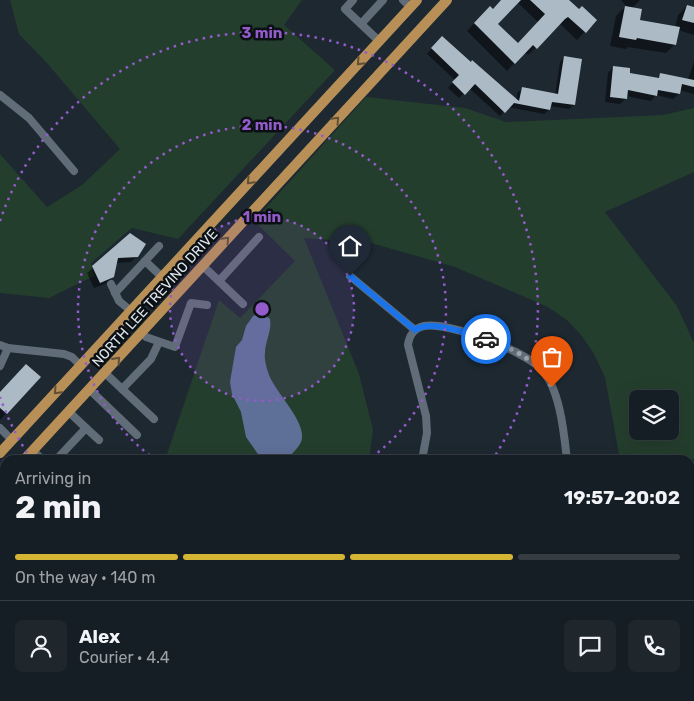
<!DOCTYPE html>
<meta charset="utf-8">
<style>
body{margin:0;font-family:Rubik,sans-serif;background:#1f272d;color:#f1f3f6;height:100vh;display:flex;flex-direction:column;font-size:19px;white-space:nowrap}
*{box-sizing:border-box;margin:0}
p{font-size:16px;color:#9ea2a7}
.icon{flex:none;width:28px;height:28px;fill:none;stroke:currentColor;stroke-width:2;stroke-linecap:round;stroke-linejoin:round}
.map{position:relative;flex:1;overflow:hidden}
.drawer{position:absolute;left:0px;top:455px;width:695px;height:246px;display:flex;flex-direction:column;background:#161e25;border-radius:15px 15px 0 0;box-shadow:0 5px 20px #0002,0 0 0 1px #353c42}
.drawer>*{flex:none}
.buttons{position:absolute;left:629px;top:390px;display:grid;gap:10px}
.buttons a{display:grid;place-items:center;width:50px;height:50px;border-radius:8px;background:#161e25;box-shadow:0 5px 20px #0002,0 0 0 1px #353c42;font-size:25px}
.pin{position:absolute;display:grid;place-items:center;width:42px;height:42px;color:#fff;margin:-51px -21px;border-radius:50% 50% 50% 0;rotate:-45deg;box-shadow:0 0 5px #0007}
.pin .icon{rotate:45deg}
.courier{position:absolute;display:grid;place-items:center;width:50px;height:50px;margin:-25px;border:4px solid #1a73e8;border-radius:50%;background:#fff;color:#222;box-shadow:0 1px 6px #0007}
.overview em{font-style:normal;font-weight:700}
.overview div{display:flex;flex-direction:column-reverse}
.overview{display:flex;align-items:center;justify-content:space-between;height:85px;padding:0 15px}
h1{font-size:32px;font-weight:700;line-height:38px}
.bar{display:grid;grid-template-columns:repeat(4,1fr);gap:8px 5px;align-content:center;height:60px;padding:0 15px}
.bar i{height:6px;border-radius:4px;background:#353c42}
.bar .active{background:#d5b534}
.bar p{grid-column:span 4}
.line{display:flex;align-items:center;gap:12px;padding:0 15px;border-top:1px solid #353c42}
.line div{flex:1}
.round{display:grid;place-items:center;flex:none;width:52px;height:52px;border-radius:8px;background:#1f272d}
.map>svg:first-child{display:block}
.green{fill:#243e2d;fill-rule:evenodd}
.water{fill:#5e7097}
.shadow{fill:#0007;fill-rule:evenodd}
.building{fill:#acbac5}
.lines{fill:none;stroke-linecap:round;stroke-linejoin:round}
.minor{stroke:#606c77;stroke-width:8}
.major{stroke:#b89057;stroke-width:10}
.oneway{stroke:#625036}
.done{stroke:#9ca4ab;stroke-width:5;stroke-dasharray:0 9}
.route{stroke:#1a73e8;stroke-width:6}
.ring{fill:none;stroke:#945bca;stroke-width:2.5;stroke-dasharray:2.5 5}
.labels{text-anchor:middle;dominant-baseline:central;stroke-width:5;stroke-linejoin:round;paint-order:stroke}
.street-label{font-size:14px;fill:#e0e7ed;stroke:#0b1014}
.centre{fill:#945bca;stroke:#0b1014;stroke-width:2.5}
.ring-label{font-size:15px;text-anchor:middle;font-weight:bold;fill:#945bca;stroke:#0b1014;stroke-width:5;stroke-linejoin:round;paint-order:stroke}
</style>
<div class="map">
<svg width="694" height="701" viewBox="0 0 694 701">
<rect width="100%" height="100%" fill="#1d2831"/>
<!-- green -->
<g class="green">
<path d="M 10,0 L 302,0 L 284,25 L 335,70 L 178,239 L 132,228 L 91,263 L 94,276 L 49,298 L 0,293 L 0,154 L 47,207 L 82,185 L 120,149 L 47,63 L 19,34 Z"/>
<path d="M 366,97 L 465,108 L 506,122 L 663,115 L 694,108 L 694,172 L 605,212 L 677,306 L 694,343 L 694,459 L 665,458 L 664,460 L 620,460 L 605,377 L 593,352 L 581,335 L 568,321 L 548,307 L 455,267 L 371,243 L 304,238 L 359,374 L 373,430 L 369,460 L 165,460 L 219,300 L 240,318 L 295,261 L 254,221 ZM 638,399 L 670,399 L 670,431 L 638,431 Z"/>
<path d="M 690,555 L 694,557 L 694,701 L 612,701 L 613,696 L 690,696 Z"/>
<path d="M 5,628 L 5,696 L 61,696 L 59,701 L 0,701 L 0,635 Z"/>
<path d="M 279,696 L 372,696 L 373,701 L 280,701 Z"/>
</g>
<!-- water -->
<path class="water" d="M 261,312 L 270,319 C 272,331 265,341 265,353 C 264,358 266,366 268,372 C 273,391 309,423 301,442 C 298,449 290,455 286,460 L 265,460 L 260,457 L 246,437 L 241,412 L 232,394 L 230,382 L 236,347 L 242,340 L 246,326 L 253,316 Z"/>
<!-- shadow -->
<g class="shadow">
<path d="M 501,0 L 568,0 L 579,10 L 595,20 L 577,40 L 560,24 L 528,55 L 524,52 L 507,71 L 467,31 L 482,15 L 492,10 ZM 517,2 L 539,23 L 518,44 L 497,24 Z"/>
<path d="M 621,0 L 640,0 L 632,8 L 638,21 L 675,28 L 678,15 L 687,6 L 694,8 L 694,35 L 678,30 L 675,44 L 666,53 L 628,47 L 626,49 L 610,46 L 616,16 L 625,7 L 628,8 Z"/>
<path d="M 442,37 L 471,64 L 516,100 L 517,93 L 522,89 L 555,95 L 560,62 L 565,57 L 574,105 L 569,109 L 550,106 L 549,110 L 544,114 L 508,107 L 500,116 L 469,88 L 459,98 L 448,88 L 455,80 L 427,54 Z"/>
<path d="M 694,61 L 694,94 L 679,90 L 679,94 L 673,99 L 656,95 L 651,101 L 626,96 L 626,98 L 620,104 L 605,102 L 608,73 L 613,67 L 628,74 L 656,79 L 661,75 L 688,80 Z"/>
<path d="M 130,235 L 137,256 L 131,262 L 116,263 L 113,276 L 107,283 L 94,288 L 87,273 Z"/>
<path d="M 39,378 L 6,413 L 0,420 L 0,393 Z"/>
</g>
<!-- building -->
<g class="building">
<path d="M 501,0 L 521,0 L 498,24 L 518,43 L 545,14 L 530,0 L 569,0 L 579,9 L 582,6 L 597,20 L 586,33 L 568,17 L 565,19 L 537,49 L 533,45 L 515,64 L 474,23 L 490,6 L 493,9 Z"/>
<path d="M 687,5 L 694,7 L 694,23 L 682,20 Z"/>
<path d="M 625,6 L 642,9 L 640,20 L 680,27 L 676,45 L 637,38 L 636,40 L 619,37 Z"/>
<path d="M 442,36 L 471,62 L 472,60 L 519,101 L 522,87 L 558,94 L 564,56 L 582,59 L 575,105 L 552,102 L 550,110 L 514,103 L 505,113 L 475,84 L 465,95 L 452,82 L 459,75 L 431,48 Z"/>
<path d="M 613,66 L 630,68 L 630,73 L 659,78 L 660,73 L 694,80 L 694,87 L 682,84 L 680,94 L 658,90 L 657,96 L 628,90 L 627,99 L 610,97 Z"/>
<path d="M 130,233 L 146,244 L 138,257 L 118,258 L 114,277 L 100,283 L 92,266 Z"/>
<path d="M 26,364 L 41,377 L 7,414 L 0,408 L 0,392 Z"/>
</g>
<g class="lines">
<!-- minor -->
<g class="minor">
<path d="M 353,0 L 345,9 L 379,41"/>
<path d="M 403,0 L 410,7"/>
<path d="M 361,24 L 383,0"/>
<path d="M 0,95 L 29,118 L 74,171"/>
<path d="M 145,261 L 162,277"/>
<path d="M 203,266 L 243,304"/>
<path d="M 350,276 L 415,330"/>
<path d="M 219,281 L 259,237"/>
<path d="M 111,284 L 119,301 L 131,311"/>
<path d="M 115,293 L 159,246"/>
<path d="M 141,333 L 146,337 L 175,347 L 191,303 L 207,305"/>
<path d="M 0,345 L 8,348 L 64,354 L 72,357 L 81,366"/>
<path d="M 0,366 L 8,348"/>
<path d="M 105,373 L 122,389"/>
<path d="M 90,390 L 137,435"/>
<path d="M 154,419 L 122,389 L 151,359 L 159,342"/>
<path d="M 0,428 L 12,440"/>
<path d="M 86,428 L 99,440"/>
<path d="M 33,451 L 43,460"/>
<path d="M 56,460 L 86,428 L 69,412"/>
<path d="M 422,460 L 427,433 L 426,416 L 408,345 C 409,336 414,328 424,326 C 449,322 523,350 541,369 C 560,388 564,433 567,460"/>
<path d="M 0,507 L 5,512"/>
<path d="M 0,580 L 4,583"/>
<path d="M 229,696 L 230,701"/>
<path d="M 418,696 L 419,701"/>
<path d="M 116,701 L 120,696"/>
<path d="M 442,701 L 448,700"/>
<path d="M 562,701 L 562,696"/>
</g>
<!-- major -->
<g class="major">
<path d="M 0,453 L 417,0"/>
<path d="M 24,460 L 447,0"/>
<path d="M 0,486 L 5,481"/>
</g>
</g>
<!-- one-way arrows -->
<defs><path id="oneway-chevron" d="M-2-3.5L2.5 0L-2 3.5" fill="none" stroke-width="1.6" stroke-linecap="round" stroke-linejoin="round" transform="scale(1.25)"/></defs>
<g class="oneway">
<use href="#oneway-chevron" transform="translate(360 62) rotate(133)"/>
<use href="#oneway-chevron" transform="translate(336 120) rotate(-47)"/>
<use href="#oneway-chevron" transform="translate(250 181) rotate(133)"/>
<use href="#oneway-chevron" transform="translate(226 240) rotate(-47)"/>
<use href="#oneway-chevron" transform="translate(117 360) rotate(-48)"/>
<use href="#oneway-chevron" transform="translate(57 391) rotate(133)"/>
</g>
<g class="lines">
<!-- done -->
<path class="done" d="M 486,339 C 515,350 537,359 552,387"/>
<!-- route -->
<path class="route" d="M 350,276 L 415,330 C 431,319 468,334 486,339"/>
</g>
<!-- distance rings -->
<circle cx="262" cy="309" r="92" fill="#945bca" fill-opacity=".12"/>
<g class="ring">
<circle cx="262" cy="309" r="92"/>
<path d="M156 460A184 184 0 1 1 368 460"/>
<path d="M31 459A276 276 0 0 1 0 397M0 221A276 276 0 1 1 493 459"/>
</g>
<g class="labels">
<!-- street labels -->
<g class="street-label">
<text transform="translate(155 298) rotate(-48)">NORTH LEE TREVINO DRIVE</text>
</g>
</g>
<circle cx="262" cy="309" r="8" class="centre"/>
<g class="ring-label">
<text x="262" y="38">3 min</text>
<text x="262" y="130">2 min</text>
<text x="262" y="222">1 min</text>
</g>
</svg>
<div class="buttons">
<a><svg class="icon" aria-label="layers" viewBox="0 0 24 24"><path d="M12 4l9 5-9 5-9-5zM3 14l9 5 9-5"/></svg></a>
</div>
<div class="pin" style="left:552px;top:387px;background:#ea580c"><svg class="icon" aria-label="bag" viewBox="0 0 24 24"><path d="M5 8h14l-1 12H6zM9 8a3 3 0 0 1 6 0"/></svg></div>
<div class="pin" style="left:350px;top:276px;background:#1f2937"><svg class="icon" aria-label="home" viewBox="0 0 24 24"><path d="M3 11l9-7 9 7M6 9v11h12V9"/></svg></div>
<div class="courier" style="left:486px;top:339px"><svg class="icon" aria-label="car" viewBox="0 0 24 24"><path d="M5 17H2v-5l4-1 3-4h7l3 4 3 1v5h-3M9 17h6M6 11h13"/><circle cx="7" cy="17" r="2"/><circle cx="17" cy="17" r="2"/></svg></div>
<section class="drawer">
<div class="overview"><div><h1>2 min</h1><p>Arriving in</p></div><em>19:57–20:02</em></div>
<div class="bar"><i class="active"></i><i class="active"></i><i class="active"></i><i></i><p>On the way · 140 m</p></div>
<div class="line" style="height:90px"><a class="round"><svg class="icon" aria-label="person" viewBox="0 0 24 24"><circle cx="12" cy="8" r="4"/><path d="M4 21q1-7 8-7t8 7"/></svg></a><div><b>Alex</b><p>Courier · 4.4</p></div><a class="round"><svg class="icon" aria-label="chat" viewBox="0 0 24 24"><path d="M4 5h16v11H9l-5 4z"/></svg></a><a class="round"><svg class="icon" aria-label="phone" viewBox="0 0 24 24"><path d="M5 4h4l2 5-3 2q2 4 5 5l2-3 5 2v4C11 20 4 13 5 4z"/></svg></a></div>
</section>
</div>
